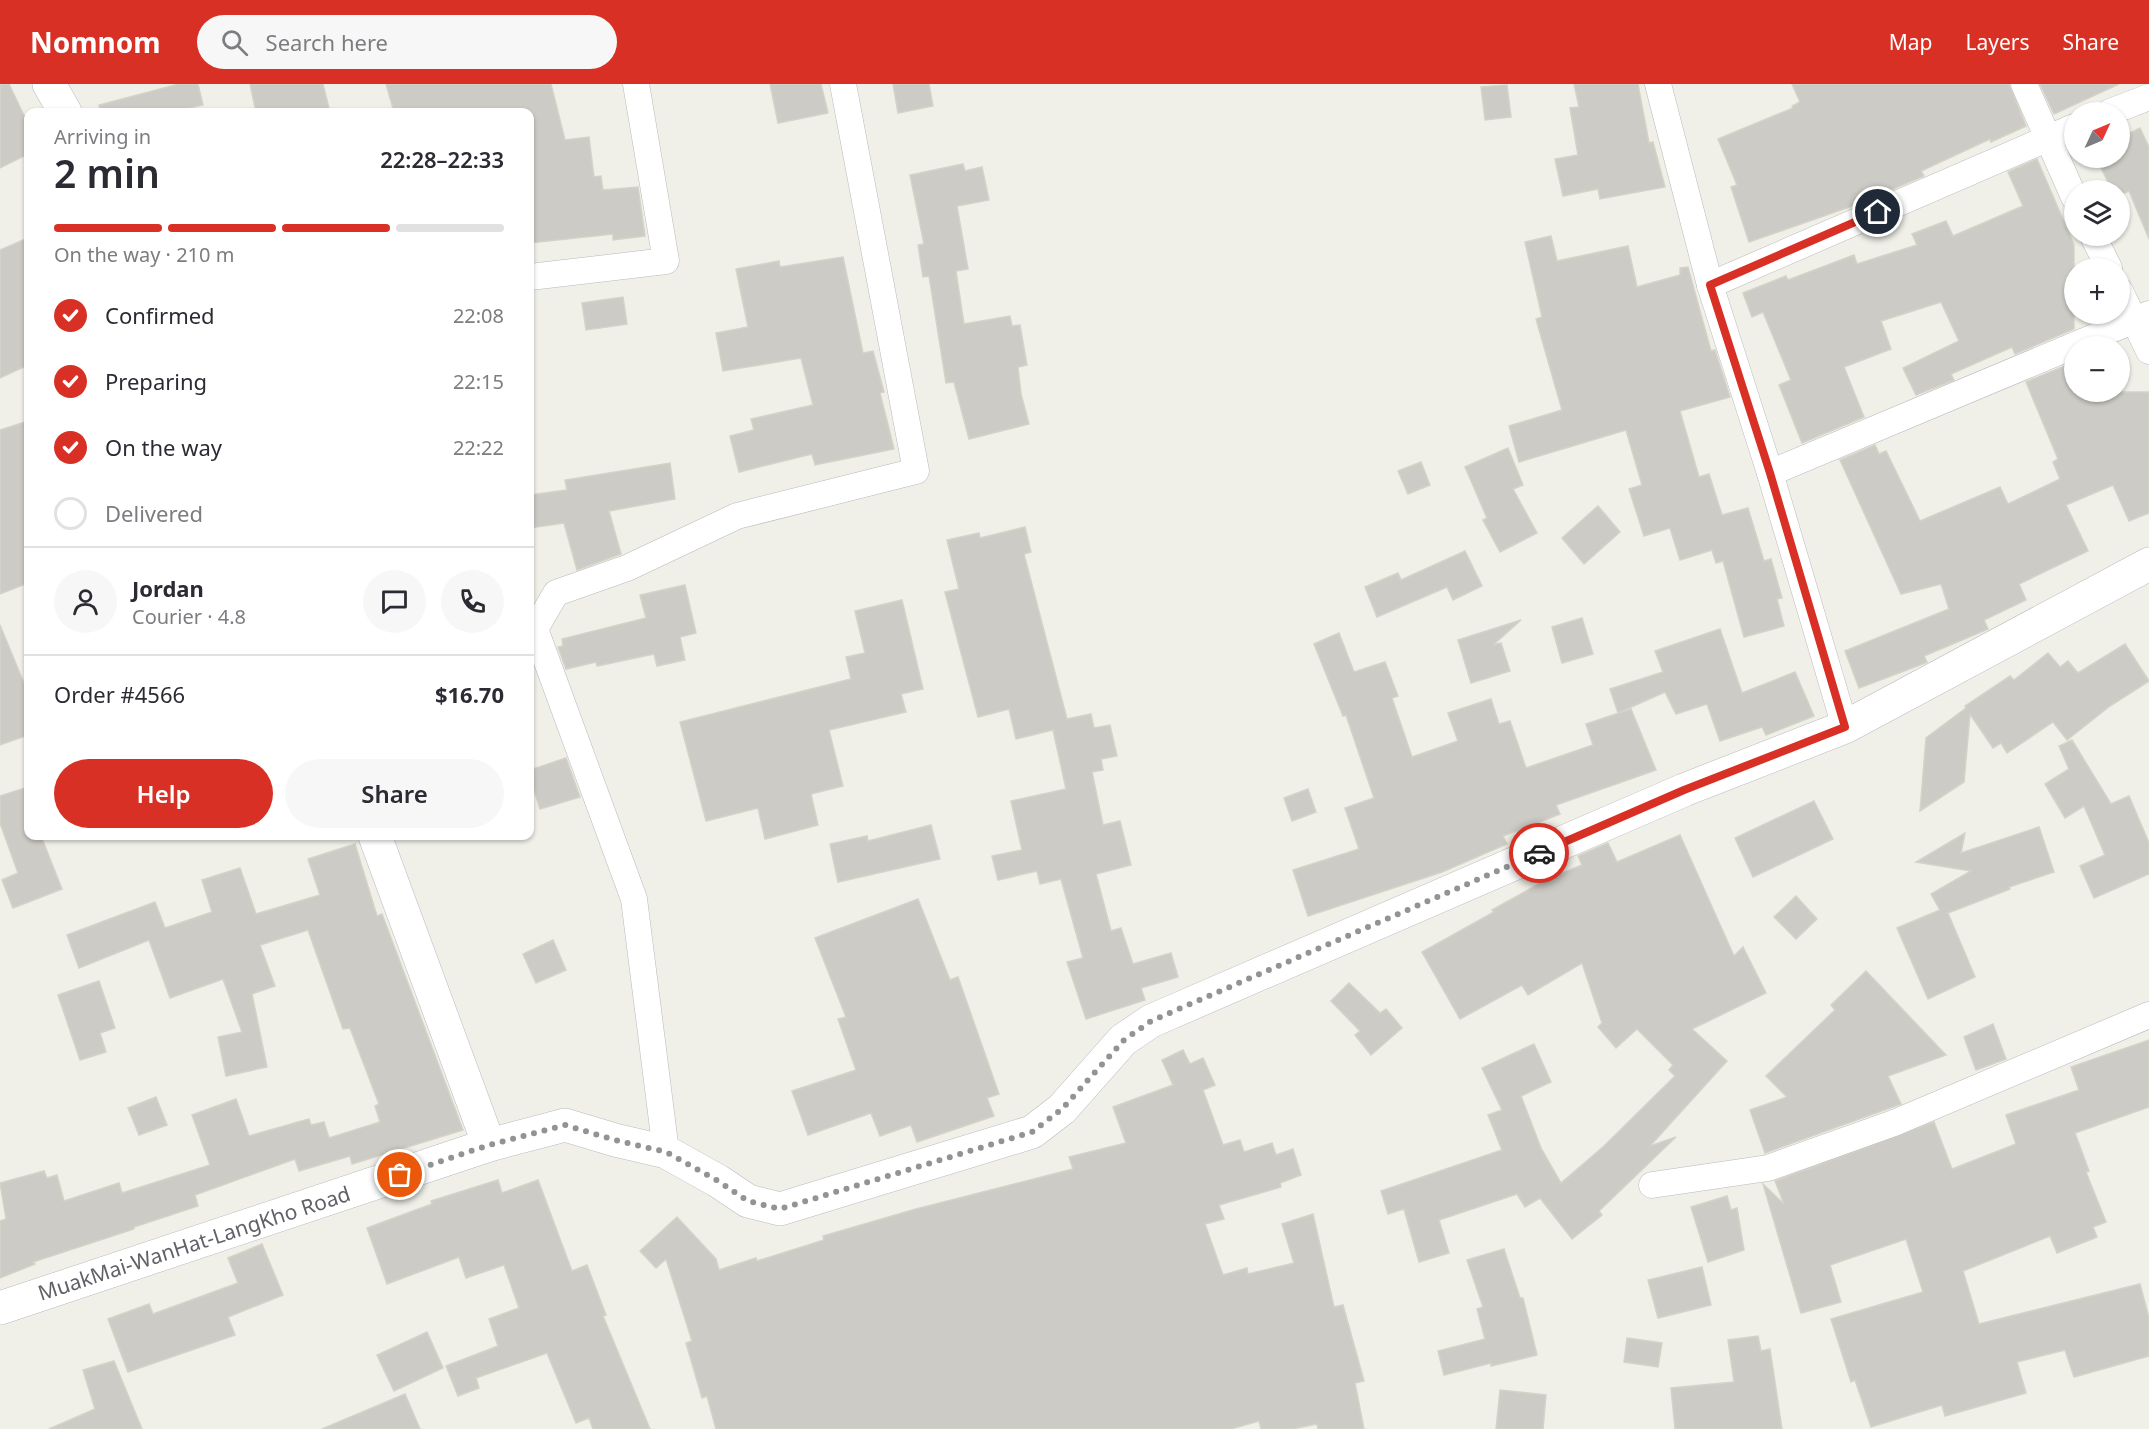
<!DOCTYPE html>
<meta charset="utf-8">
<style>
body{margin:0;font-family:"Noto Sans",sans-serif;background:#f7f7f7;color:#2b2b33;height:100vh;display:flex;flex-direction:column;font-size:22px;white-space:nowrap}
*{box-sizing:border-box;margin:0}
p{font-size:20px;color:#7c7c81}
.icon{flex:none;width:33px;height:33px;fill:none;stroke:currentColor;stroke-width:2;stroke-linecap:round;stroke-linejoin:round}
.map{position:relative;flex:1;overflow:hidden}
.drawer{position:absolute;left:24px;top:24px;width:510px;height:732px;display:flex;flex-direction:column;background:#fff;border-radius:12px;box-shadow:0 2px 4px #0004}
.drawer>*{flex:none}
.needle{width:39px;rotate:46deg}
.tools{position:absolute;left:2064px;top:18px;display:grid;gap:12px}
.tools a{display:grid;place-items:center;width:66px;height:66px;border-radius:50%;background:#fff;box-shadow:0 2px 4px #0004;font-size:30px}
.pin{position:absolute;display:grid;place-items:center;width:51px;height:51px;color:#fff;margin:-26px;border:3px solid #fff;border-radius:50%;box-shadow:0 2px 6px #0007}
.courier{position:absolute;display:grid;place-items:center;width:60px;height:60px;margin:-30px;border:4px solid #d93025;border-radius:50%;background:#fff;color:#222;box-shadow:0 2px 8px #0007}
.head em{font-style:normal;font-weight:600}
.head div{display:flex;flex-direction:column-reverse}
.head{display:flex;align-items:center;justify-content:space-between;height:102px;padding:0 30px}
h1{font-size:39px;font-weight:600;line-height:45px}
.bar{display:grid;grid-template-columns:repeat(4,1fr);gap:9px 6px;align-content:center;height:72px;padding:0 30px}
.bar i{height:8px;border-radius:4px;background:#e1e1e2}
.bar .on{background:#d93025}
.bar p{grid-column:span 4}
.line{display:flex;align-items:center;gap:15px;padding:0 30px;border-top:2px solid #e1e1e2}
.line div{flex:1}
.round{display:grid;place-items:center;flex:none;width:63px;height:63px;border-radius:32px;background:#f7f7f7}
ol{padding:0 30px;list-style:none}
li{display:flex;align-items:center;gap:18px;height:66px}
li p{margin-inline-start:auto}
li .icon{padding:6px;border-radius:50%;background:#d93025;color:#fff;stroke-width:4}
li:last-child{color:#7c7c81}
li i{width:33px;height:33px;border:3px solid #e1e1e2;border-radius:50%}
.action{display:flex;gap:12px;margin-top:auto;padding:12px 30px}
.action a{flex:1;height:69px;border-radius:36px;background:#d93025;color:#fff;font-size:24px;font-weight:600;line-height:69px;text-align:center}
.action a+a{background:#f7f7f7;color:#2b2b33}
header{display:flex;align-items:center;gap:36px;box-sizing:border-box;height:84px;padding:0 30px;background:#d93025;color:#fff}
header strong{font-size:28px}
nav{display:flex;gap:33px;margin-inline-start:auto;font-size:21px}
.search{width:420px;height:54px;background:#f7f7f7;display:flex;align-items:center;gap:15px;box-sizing:border-box;padding:0 21px;border-radius:33px;color:#7c7c81;font-size:22px}
.map>svg:first-child{display:block}
.building{fill:#cccbc5;stroke:#d4d3c7;stroke-width:1.5}
.lines{fill:none;stroke-linecap:round;stroke-linejoin:round}
.street-casing{stroke:#b8b9bd;stroke-width:27}
.secondary-casing{stroke:#b9bac0;stroke-width:34}
.street{stroke:#fff;stroke-width:26}
.secondary{stroke:#fff;stroke-width:33}
.done{stroke:#929394;stroke-width:6;stroke-dasharray:0 10.8}
.route{stroke:#d93025;stroke-width:8}
.labels{text-anchor:middle;dominant-baseline:central;stroke-width:4.5;stroke-linejoin:round;paint-order:stroke}
.street-label{font-size:21px;fill:#606167;stroke:#fff}
</style>
<header>
<strong>Nomnom</strong>
<div class="search"><svg class="icon" aria-label="search" viewBox="0 0 24 24"><circle cx="10" cy="10" r="6"/><path d="M15 15l6 6"/></svg>Search here</div>
<nav><a>Map</a><a>Layers</a><a>Share</a></nav>
</header>
<div class="map">
<svg width="2149" height="1345" viewBox="0 0 2149 1345">
<rect width="100%" height="100%" fill="#f0f0e9"/>
<!-- building -->
<g class="building">
<path d="M 0,0 L 9,0 L 28,40 L 28,70 L 0,84 Z"/>
<path d="M 179,0 L 198,0 L 203,21 L 172,28 L 100,28 L 99,21 Z"/>
<path d="M 250,0 L 323,0 L 330,28 L 256,28 Z"/>
<path d="M 386,0 L 551,0 L 565,56 L 589,53 L 594,93 L 601,92 L 603,106 L 638,103 L 645,152 L 613,156 L 613,150 L 530,159 L 530,28 L 394,28 Z"/>
<path d="M 770,0 L 821,0 L 828,29 L 778,39 Z"/>
<path d="M 893,0 L 929,0 L 933,22 L 898,29 Z"/>
<path d="M 1574,0 L 1638,0 L 1649,59 L 1653,58 L 1665,103 L 1600,115 L 1598,105 L 1563,112 L 1555,75 L 1578,71 L 1570,24 L 1579,23 Z"/>
<path d="M 1792,0 L 2009,0 L 2026,42 L 1991,58 L 1990,55 L 1921,87 L 1924,92 L 1858,120 L 1749,158 L 1731,103 L 1737,101 L 1718,55 L 1793,24 L 1792,22 L 1800,18 Z"/>
<path d="M 2040,0 L 2119,0 L 2054,30 Z"/>
<path d="M 1507,1 L 1511,33 L 1485,36 L 1481,3 Z"/>
<path d="M 2140,44 L 2149,63 L 2149,155 L 2129,107 L 2120,111 L 2120,106 L 2112,106 L 2096,74 L 2120,74 L 2120,54 Z"/>
<path d="M 2037,75 L 2074,161 L 2074,245 L 2015,270 L 2012,263 L 1951,290 L 1954,296 L 1916,311 L 1903,284 L 1959,257 L 1941,218 L 1881,237 L 1891,265 L 1844,283 L 1864,333 L 1802,359 L 1779,301 L 1791,296 L 1763,228 L 1752,233 L 1743,209 L 1786,192 L 1788,196 L 1854,171 L 1857,180 L 1917,161 L 1912,150 L 1946,137 L 1953,152 L 2023,122 L 2008,88 Z"/>
<path d="M 963,80 L 965,87 L 982,83 L 989,116 L 957,122 L 968,185 L 956,187 L 964,240 L 1010,232 L 1012,242 L 1020,241 L 1027,281 L 1018,283 L 1021,310 L 1029,340 L 969,355 L 954,298 L 946,299 L 929,192 L 923,193 L 918,161 L 924,160 L 910,91 Z"/>
<path d="M 1551,152 L 1557,177 L 1628,162 L 1637,203 L 1680,191 L 1680,184 L 1688,183 L 1711,267 L 1715,266 L 1730,313 L 1680,327 L 1699,393 L 1709,390 L 1722,431 L 1748,424 L 1764,477 L 1771,475 L 1782,514 L 1777,515 L 1784,542 L 1744,553 L 1723,477 L 1716,479 L 1712,466 L 1680,476 L 1670,444 L 1644,452 L 1629,405 L 1642,401 L 1626,346 L 1519,378 L 1509,342 L 1562,326 L 1536,235 L 1542,233 L 1525,158 Z"/>
<path d="M 28,154 L 28,281 L 0,294 L 0,166 Z"/>
<path d="M 843,173 L 863,269 L 873,267 L 884,308 L 880,309 L 894,365 L 815,381 L 812,370 L 739,388 L 730,352 L 754,346 L 751,335 L 813,321 L 801,274 L 723,287 L 716,249 L 748,243 L 736,185 L 779,177 L 780,183 Z"/>
<path d="M 623,213 L 627,240 L 586,246 L 582,219 Z"/>
<path d="M 2074,278 L 2074,308 L 2149,308 L 2149,429 L 2129,437 L 2113,401 L 2066,421 L 2088,467 L 2019,500 L 2026,516 L 1984,536 L 1988,545 L 1924,572 L 1927,578 L 1920,581 L 1859,604 L 1845,567 L 1949,525 L 1941,500 L 1901,510 L 1840,376 L 1875,361 L 1879,370 L 1886,367 L 1920,437 L 2000,403 L 2008,420 L 2060,395 L 2053,378 L 2058,375 L 2026,298 Z"/>
<path d="M 28,337 L 28,499 L 0,510 L 0,346 Z"/>
<path d="M 1508,364 L 1523,401 L 1513,405 L 1537,449 L 1500,468 L 1483,436 L 1487,434 L 1465,383 Z"/>
<path d="M 1421,378 L 1430,401 L 1408,410 L 1398,387 Z"/>
<path d="M 670,379 L 675,415 L 609,427 L 621,470 L 577,486 L 564,439 L 530,444 L 530,411 L 567,406 L 565,396 Z"/>
<path d="M 1598,422 L 1620,448 L 1584,480 L 1562,454 Z"/>
<path d="M 1025,443 L 1031,468 L 1024,470 L 1067,635 L 1091,630 L 1094,644 L 1110,641 L 1117,672 L 1101,675 L 1103,686 L 1092,688 L 1103,741 L 1120,737 L 1131,781 L 1096,790 L 1111,847 L 1121,844 L 1133,880 L 1171,869 L 1178,893 L 1141,904 L 1145,916 L 1086,935 L 1067,878 L 1083,874 L 1061,795 L 1040,800 L 1037,787 L 998,796 L 992,772 L 1022,766 L 1011,717 L 1066,705 L 1053,646 L 1016,655 L 1009,625 L 978,633 L 945,508 L 959,505 L 947,456 L 979,449 L 980,454 Z"/>
<path d="M 1465,467 L 1482,502 L 1453,516 L 1447,503 L 1377,533 L 1365,503 L 1398,489 L 1401,496 Z"/>
<path d="M 685,501 L 696,549 L 680,553 L 685,576 L 657,582 L 654,570 L 597,582 L 596,578 L 566,585 L 558,563 L 563,562 L 562,555 L 646,534 L 640,511 Z"/>
<path d="M 902,516 L 923,605 L 901,610 L 906,628 L 829,646 L 843,702 L 811,710 L 818,741 L 765,755 L 758,724 L 706,737 L 680,638 L 851,595 L 846,573 L 865,569 L 855,527 Z"/>
<path d="M 1582,534 L 1593,570 L 1562,579 L 1552,543 Z"/>
<path d="M 1521,536 L 1493,561 L 1501,559 L 1510,587 L 1471,599 L 1458,556 Z"/>
<path d="M 0,541 L 28,609 L 28,651 L 0,661 Z"/>
<path d="M 1720,545 L 1742,609 L 1795,588 L 1814,632 L 1766,651 L 1762,643 L 1720,657 L 1707,620 L 1676,630 L 1665,608 L 1618,629 L 1610,605 L 1663,588 L 1655,567 Z"/>
<path d="M 1339,549 L 1354,588 L 1385,578 L 1398,612 L 1392,614 L 1412,673 L 1458,657 L 1448,629 L 1491,615 L 1499,640 L 1510,637 L 1526,684 L 1593,661 L 1586,640 L 1631,625 L 1656,686 L 1556,721 L 1560,730 L 1503,752 L 1507,760 L 1442,788 L 1308,832 L 1293,786 L 1359,765 L 1345,724 L 1374,714 L 1346,631 L 1343,632 L 1314,560 Z"/>
<path d="M 2125,560 L 2149,597 L 2110,622 L 2067,656 L 2053,638 L 2007,669 L 2001,659 L 1993,664 L 1970,630 L 1964,698 L 1920,727 L 1926,654 L 1966,624 L 1965,622 L 2010,592 L 2014,596 L 2048,569 L 2060,583 L 2068,577 L 2078,589 Z"/>
<path d="M 2072,656 L 2111,720 L 2129,712 L 2149,759 L 2149,790 L 2094,814 L 2080,782 L 2105,771 L 2084,722 L 2065,734 L 2045,700 L 2069,685 L 2059,662 Z"/>
<path d="M 566,674 L 580,713 L 540,725 L 530,693 L 530,686 Z"/>
<path d="M 28,703 L 28,752 L 41,752 L 62,805 L 13,824 L 2,796 L 18,789 L 0,739 L 0,712 Z"/>
<path d="M 1308,705 L 1316,728 L 1292,737 L 1284,714 Z"/>
<path d="M 1814,717 L 1833,755 L 1753,793 L 1735,754 Z"/>
<path d="M 931,741 L 940,775 L 838,798 L 830,760 L 867,752 L 868,757 Z"/>
<path d="M 2039,743 L 2054,788 L 2009,803 L 2010,805 L 1948,829 L 1975,893 L 1928,915 L 1897,844 L 1940,826 L 1931,810 L 1971,787 L 1916,778 L 1965,749 L 1961,769 Z"/>
<path d="M 1680,751 L 1734,872 L 1743,863 L 1766,909 L 1692,945 L 1727,977 L 1650,1062 L 1676,1053 L 1599,1127 L 1602,1131 L 1572,1155 L 1540,1114 L 1525,1123 L 1517,1110 L 1439,1136 L 1449,1169 L 1419,1178 L 1404,1125 L 1388,1130 L 1381,1107 L 1502,1066 L 1488,1031 L 1502,1026 L 1482,984 L 1534,960 L 1551,998 L 1521,1012 L 1541,1064 L 1561,1099 L 1604,1062 L 1675,992 L 1669,986 L 1673,981 L 1637,945 L 1616,964 L 1598,943 L 1602,939 L 1582,879 L 1528,911 L 1522,901 L 1460,935 L 1422,868 L 1494,828 L 1492,826 L 1544,797 L 1582,781 L 1578,772 L 1608,759 L 1617,778 Z"/>
<path d="M 355,760 L 377,832 L 382,830 L 463,1046 L 352,1080 L 350,1072 L 299,1087 L 295,1075 L 195,1111 L 198,1122 L 134,1143 L 134,1145 L 33,1178 L 35,1180 L 0,1194 L 0,1137 L 6,1135 L 0,1099 L 44,1087 L 47,1094 L 57,1091 L 64,1117 L 119,1099 L 122,1109 L 210,1081 L 192,1031 L 236,1015 L 249,1052 L 309,1035 L 311,1041 L 324,1038 L 329,1054 L 380,1038 L 375,1022 L 379,1020 L 350,944 L 343,945 L 308,846 L 260,861 L 275,902 L 252,910 L 267,983 L 226,992 L 218,953 L 242,948 L 223,895 L 170,914 L 149,856 L 79,884 L 67,851 L 155,818 L 165,844 L 212,828 L 202,796 L 240,784 L 256,830 L 320,811 L 308,775 Z"/>
<path d="M 1796,812 L 1817,835 L 1796,855 L 1774,833 Z"/>
<path d="M 918,815 L 950,896 L 958,893 L 999,1010 L 987,1014 L 994,1032 L 917,1058 L 911,1041 L 880,1052 L 871,1029 L 808,1051 L 792,1007 L 856,986 L 838,935 L 846,933 L 815,854 Z"/>
<path d="M 553,856 L 566,886 L 536,899 L 523,870 Z"/>
<path d="M 1866,887 L 1946,971 L 1888,992 L 1901,1020 L 1765,1069 L 1750,1026 L 1787,1013 L 1766,992 L 1835,926 L 1831,921 Z"/>
<path d="M 99,897 L 115,944 L 100,949 L 106,968 L 80,976 L 58,911 Z"/>
<path d="M 1349,899 L 1380,929 L 1386,925 L 1402,944 L 1371,971 L 1355,951 L 1360,947 L 1331,917 Z"/>
<path d="M 1993,940 L 2006,975 L 1976,986 L 1964,953 Z"/>
<path d="M 2149,956 L 2149,1023 L 2075,1049 L 2089,1087 L 2086,1088 L 2106,1138 L 2093,1143 L 2097,1153 L 2057,1169 L 2050,1152 L 1963,1187 L 1979,1240 L 2140,1200 L 2149,1234 L 2149,1272 L 2074,1293 L 2065,1266 L 2017,1278 L 2026,1309 L 1945,1332 L 1942,1321 L 1871,1343 L 1855,1296 L 1851,1298 L 1831,1235 L 1923,1208 L 1906,1155 L 1830,1181 L 1841,1218 L 1801,1229 L 1763,1100 L 1784,1120 L 1775,1097 L 1934,1038 L 1952,1085 L 2016,1060 L 2006,1031 L 2079,1006 L 2071,983 Z"/>
<path d="M 1183,966 L 1190,980 L 1203,974 L 1215,1001 L 1203,1006 L 1223,1061 L 1240,1056 L 1244,1068 L 1272,1059 L 1276,1071 L 1293,1065 L 1301,1091 L 1280,1099 L 1281,1103 L 1219,1121 L 1224,1135 L 1205,1140 L 1223,1191 L 1247,1184 L 1248,1190 L 1294,1179 L 1282,1140 L 1313,1130 L 1334,1223 L 1343,1221 L 1364,1297 L 1355,1299 L 1364,1345 L 1318,1345 L 1317,1340 L 1292,1345 L 1261,1345 L 1259,1337 L 1231,1345 L 716,1345 L 707,1312 L 702,1314 L 686,1259 L 692,1257 L 666,1175 L 656,1184 L 640,1167 L 677,1133 L 716,1175 L 719,1186 L 756,1174 L 757,1177 L 824,1156 L 823,1152 L 916,1125 L 1073,1085 L 1069,1073 L 1126,1059 L 1113,1023 L 1173,1001 L 1162,976 Z"/>
<path d="M 156,1013 L 167,1041 L 139,1051 L 128,1024 Z"/>
<path d="M 498,1096 L 502,1109 L 538,1096 L 572,1187 L 587,1181 L 606,1231 L 603,1232 L 650,1345 L 593,1345 L 589,1334 L 576,1339 L 547,1269 L 476,1294 L 479,1304 L 458,1312 L 446,1282 L 498,1262 L 489,1235 L 519,1224 L 504,1181 L 466,1194 L 459,1173 L 387,1200 L 367,1144 L 432,1120 L 431,1117 Z"/>
<path d="M 1727,1112 L 1731,1126 L 1737,1124 L 1744,1166 L 1708,1178 L 1691,1123 Z"/>
<path d="M 262,1160 L 283,1211 L 228,1233 L 235,1251 L 128,1288 L 108,1235 L 149,1220 L 153,1230 L 238,1199 L 228,1174 Z"/>
<path d="M 1504,1165 L 1520,1214 L 1523,1214 L 1537,1271 L 1491,1282 L 1491,1279 L 1444,1291 L 1438,1267 L 1485,1255 L 1477,1225 L 1483,1223 L 1467,1176 Z"/>
<path d="M 1702,1183 L 1711,1221 L 1658,1234 L 1648,1196 Z"/>
<path d="M 427,1248 L 443,1284 L 394,1307 L 377,1271 Z"/>
<path d="M 1758,1252 L 1761,1267 L 1770,1265 L 1782,1345 L 1675,1345 L 1671,1304 L 1734,1298 L 1728,1256 Z"/>
<path d="M 1627,1254 L 1662,1259 L 1658,1283 L 1624,1278 Z"/>
<path d="M 114,1277 L 142,1345 L 49,1345 L 95,1325 L 83,1286 Z"/>
<path d="M 1500,1306 L 1546,1311 L 1543,1345 L 1496,1345 Z"/>
<path d="M 405,1310 L 420,1345 L 322,1345 Z"/>
</g>
<g class="lines">
<defs>
<g id="street">
<path d="M 1658,0 L 1710,201 L 1770,389 L 1845,643"/>
<path d="M 2024,0 L 2074,113"/>
<path d="M 2110,28 L 2149,13"/>
<path d="M 2093,152 L 2109,184"/>
<path d="M 530,193 L 666,177 L 636,0"/>
<path d="M 1710,201 L 2074,43"/>
<path d="M 2120,207 L 2149,267"/>
<path d="M 1770,389 L 2149,230"/>
<path d="M 666,1068 L 634,815 L 535,545 L 556,509 L 627,484 L 737,432 L 916,387 L 843,0"/>
<path d="M 1652,1101 L 1768,1084 L 1894,1039 L 2149,931"/>
</g>
<g id="secondary">
<path d="M 49,0 L 65,28"/>
<path d="M 375,752 L 489,1061"/>
<path d="M 0,1224 L 489,1061 L 565,1041 L 615,1056 L 666,1068 L 718,1097 L 748,1117 L 780,1125 L 1032,1048 L 1062,1025 L 1123,956 L 1151,937 L 1684,706 L 1845,643 L 2149,480"/>
</g>
</defs>
<!-- street casing -->
<use href="#street" class="street-casing"/>
<!-- secondary casing -->
<use href="#secondary" class="secondary-casing"/>
<!-- street -->
<use href="#street" class="street"/>
<!-- secondary -->
<use href="#secondary" class="secondary"/>
</g>
<g class="lines">
<!-- done -->
<path class="done" d="M 400,1091 L 489,1061 L 565,1041 L 615,1056 L 666,1068 L 718,1097 L 748,1117 L 780,1125 L 1032,1048 L 1062,1025 L 1124,956 L 1151,937 L 1539,769"/>
<!-- route -->
<path class="route" d="M 1539,769 L 1684,706 L 1845,643 L 1770,389 L 1710,201 L 1878,128"/>
</g>
<g class="labels">
<!-- street labels -->
<g class="street-label">
<text transform="translate(194 1159) rotate(-18)">MuakMai-WanHat-LangKho Road</text>
</g>
</g>
</svg>
<div class="tools">
<a><svg class="needle" viewBox="-14 -14 28 28"><path d="M0-13l5 13h-10z" fill="#e53935"/><path d="M0 13l5-13h-10z" fill="#7c7c81"/></svg></a>
<a><svg class="icon" aria-label="layers" viewBox="0 0 24 24"><path d="M12 4l9 5-9 5-9-5zM3 14l9 5 9-5"/></svg></a>
<a>+</a>
<a>−</a>
</div>
<div class="pin" style="left:400px;top:1091px;background:#ea580c"><svg class="icon" aria-label="bag" viewBox="0 0 24 24"><path d="M5 8h14l-1 12H6zM9 8a3 3 0 0 1 6 0"/></svg></div>
<div class="pin" style="left:1878px;top:128px;background:#1f2937"><svg class="icon" aria-label="home" viewBox="0 0 24 24"><path d="M3 11l9-7 9 7M6 9v11h12V9"/></svg></div>
<div class="courier" style="left:1539px;top:769px"><svg class="icon" aria-label="car" viewBox="0 0 24 24"><path d="M5 17H2v-5l4-1 3-4h7l3 4 3 1v5h-3M9 17h6M6 11h13"/><circle cx="7" cy="17" r="2"/><circle cx="17" cy="17" r="2"/></svg></div>
<section class="drawer">
<div class="head"><div><h1>2 min</h1><p>Arriving in</p></div><em>22:28–22:33</em></div>
<div class="bar"><i class="on"></i><i class="on"></i><i class="on"></i><i></i><p>On the way · 210 m</p></div>
<ol>
<li><svg class="icon" aria-label="check" viewBox="0 0 24 24"><path d="M5 12l5 5 9-10"/></svg>Confirmed<p>22:08</p></li>
<li><svg class="icon" aria-label="check" viewBox="0 0 24 24"><path d="M5 12l5 5 9-10"/></svg>Preparing<p>22:15</p></li>
<li><svg class="icon" aria-label="check" viewBox="0 0 24 24"><path d="M5 12l5 5 9-10"/></svg>On the way<p>22:22</p></li>
<li><i></i>Delivered</li>
</ol>
<div class="line" style="height:108px"><a class="round"><svg class="icon" aria-label="person" viewBox="0 0 24 24"><circle cx="12" cy="8" r="4"/><path d="M4 21q1-7 8-7t8 7"/></svg></a><div><b>Jordan</b><p>Courier · 4.8</p></div><a class="round"><svg class="icon" aria-label="chat" viewBox="0 0 24 24"><path d="M4 5h16v11H9l-5 4z"/></svg></a><a class="round"><svg class="icon" aria-label="phone" viewBox="0 0 24 24"><path d="M5 4h4l2 5-3 2q2 4 5 5l2-3 5 2v4C11 20 4 13 5 4z"/></svg></a></div>
<div class="line" style="height:78px"><div>Order #4566</div><b>$16.70</b></div>
<div class="action"><a>Help</a><a>Share</a></div>
</section>
</div>
